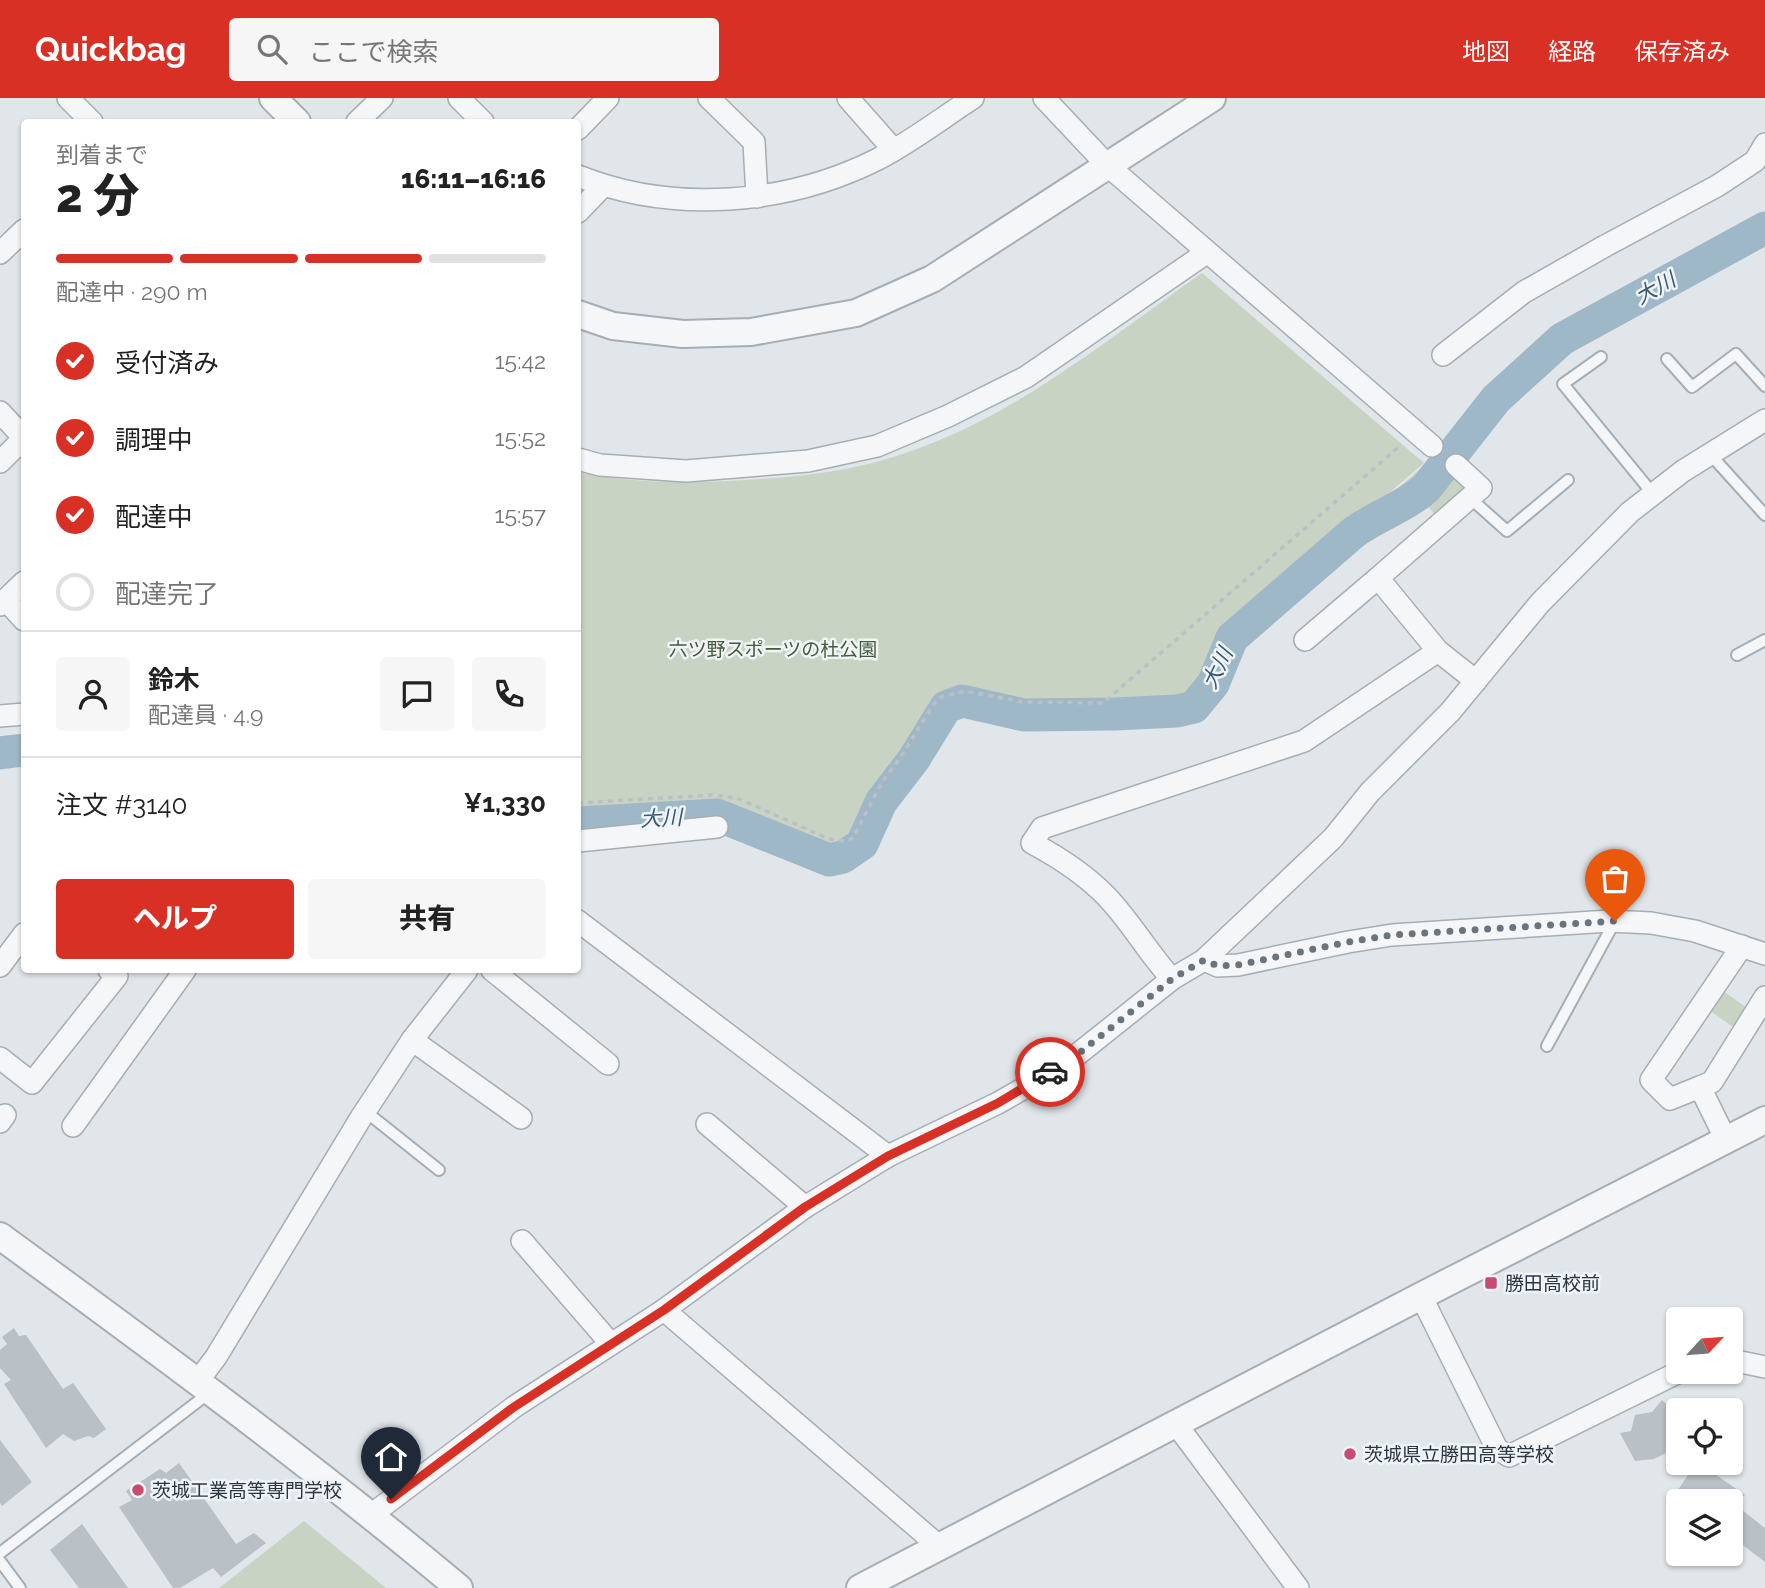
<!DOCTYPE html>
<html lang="ja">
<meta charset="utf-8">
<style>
body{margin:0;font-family:Raleway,"Noto Sans JP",sans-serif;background:#f6f6f6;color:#222;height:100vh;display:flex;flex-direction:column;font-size:26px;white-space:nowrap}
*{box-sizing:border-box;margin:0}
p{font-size:23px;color:#767676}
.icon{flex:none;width:38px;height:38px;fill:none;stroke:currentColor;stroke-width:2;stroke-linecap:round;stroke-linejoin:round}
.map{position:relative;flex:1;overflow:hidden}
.drawer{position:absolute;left:21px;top:21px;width:560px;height:854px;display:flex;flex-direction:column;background:#fff;border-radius:7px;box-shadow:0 2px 5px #0004}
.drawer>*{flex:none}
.needle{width:46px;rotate:64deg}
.buttons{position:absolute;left:1666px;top:1209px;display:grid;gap:14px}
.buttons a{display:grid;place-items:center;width:77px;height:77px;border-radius:7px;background:#fff;box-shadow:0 2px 5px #0004;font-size:35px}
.pin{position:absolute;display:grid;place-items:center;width:60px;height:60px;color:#fff;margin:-72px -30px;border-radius:50% 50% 50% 0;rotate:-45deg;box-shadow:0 0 7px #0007}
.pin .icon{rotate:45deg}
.courier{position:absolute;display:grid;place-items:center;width:70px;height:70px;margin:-35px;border:5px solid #d93025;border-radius:50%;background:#fff;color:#222;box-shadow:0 2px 9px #0007}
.overview em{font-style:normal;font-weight:800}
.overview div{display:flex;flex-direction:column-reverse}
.overview{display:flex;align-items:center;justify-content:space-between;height:119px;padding:0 35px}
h1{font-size:46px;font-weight:800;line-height:52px}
.bar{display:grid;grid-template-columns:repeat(4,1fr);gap:10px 7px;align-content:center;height:84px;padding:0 35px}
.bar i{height:9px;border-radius:5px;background:#e0e0e0}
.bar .current{background:#d93025}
.bar p{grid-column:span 4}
.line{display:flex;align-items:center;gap:18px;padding:0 35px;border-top:2px solid #e0e0e0}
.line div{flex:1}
.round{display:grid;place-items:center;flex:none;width:74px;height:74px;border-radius:7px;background:#f6f6f6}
ol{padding:0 35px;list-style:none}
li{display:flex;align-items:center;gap:21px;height:77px}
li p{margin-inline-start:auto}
li .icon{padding:7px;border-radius:50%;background:#d93025;color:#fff;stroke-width:4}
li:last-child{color:#767676}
li i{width:38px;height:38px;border:4px solid #e0e0e0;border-radius:50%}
.primary-button{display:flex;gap:14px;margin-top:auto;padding:14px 35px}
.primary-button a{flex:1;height:80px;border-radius:7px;background:#d93025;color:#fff;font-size:28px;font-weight:800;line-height:80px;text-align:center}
.primary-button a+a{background:#f6f6f6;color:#222}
header{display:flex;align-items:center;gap:42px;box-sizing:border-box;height:98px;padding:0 35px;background:#d93025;color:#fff}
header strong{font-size:33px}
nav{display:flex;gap:38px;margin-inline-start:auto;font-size:24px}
.search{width:490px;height:63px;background:#f6f6f6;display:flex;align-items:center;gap:18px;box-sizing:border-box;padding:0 24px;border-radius:7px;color:#767676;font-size:26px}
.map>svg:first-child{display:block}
.green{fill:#c9d3c3}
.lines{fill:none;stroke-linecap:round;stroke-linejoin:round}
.river{stroke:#9eb8c8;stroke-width:33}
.building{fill:#b9c0c6}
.service-casing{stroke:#a6aeb4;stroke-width:14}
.minor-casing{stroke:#a6aeb4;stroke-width:24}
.tertiary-casing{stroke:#a6aeb4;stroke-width:30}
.path{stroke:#bbc0c5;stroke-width:3.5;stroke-dasharray:5 5;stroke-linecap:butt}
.service{stroke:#f4f6f8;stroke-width:10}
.minor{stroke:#f4f6f8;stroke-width:21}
.tertiary{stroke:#f4f6f8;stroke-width:26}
.done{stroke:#6a747c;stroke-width:7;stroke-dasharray:0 12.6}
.route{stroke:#d93025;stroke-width:9}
.poi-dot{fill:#ca4b70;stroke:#f1f4f7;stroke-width:2.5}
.labels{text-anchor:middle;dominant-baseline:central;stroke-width:5;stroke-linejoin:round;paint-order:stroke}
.park-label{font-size:19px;fill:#445c38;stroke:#f1f4f7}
.poi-label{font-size:19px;fill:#2a3641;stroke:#f1f4f7;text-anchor:start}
.water-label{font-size:21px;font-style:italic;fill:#355a73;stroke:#f1f4f7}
</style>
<header>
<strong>Quickbag</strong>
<div class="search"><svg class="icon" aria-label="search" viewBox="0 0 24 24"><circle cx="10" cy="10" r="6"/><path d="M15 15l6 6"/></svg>ここで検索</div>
<nav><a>地図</a><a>経路</a><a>保存済み</a></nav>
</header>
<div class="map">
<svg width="1765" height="1490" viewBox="0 0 1765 1490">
<rect width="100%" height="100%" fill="#e1e6ea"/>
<!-- green -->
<g class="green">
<path d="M 1202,175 L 1424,365 L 1227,533 L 1199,593 L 1185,606 L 1166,609 L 1105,612 L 1041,612 L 970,599 L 950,601 L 938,610 L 912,653 L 881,694 L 857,745 L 843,755 L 829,758 L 718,713 L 578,721 L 578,374 C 633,386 690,385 747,382 C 793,379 838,375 883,362 C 1004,328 1101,246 1202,175 Z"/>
<path d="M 1434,359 L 1464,390 L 1435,417 L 1415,392 L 1396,392 Z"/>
<path d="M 1720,891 L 1750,912 L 1736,931 L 1706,910 Z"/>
<path d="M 304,1423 L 386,1490 L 219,1490 Z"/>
</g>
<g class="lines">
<!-- river -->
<g class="river">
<path d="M 0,655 L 24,652"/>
<path d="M 578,725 L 717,717 L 829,762 L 843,759 L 862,746 L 881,704 L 914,661 L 946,609 L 962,603 L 1024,617 L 1115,616 L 1177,613 L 1194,609 L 1213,586 L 1232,540 L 1353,435 C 1376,418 1405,409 1426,390 L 1496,301 L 1562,241 L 1765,130"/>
</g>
</g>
<!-- building -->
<g class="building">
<path d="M 14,1230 L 19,1238 L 26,1237 L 63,1291 L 73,1285 L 106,1331 L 94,1340 L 88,1338 L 74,1343 L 63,1336 L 46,1350 L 4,1286 L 11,1282 L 0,1270 L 0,1252 L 7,1246 L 2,1239 Z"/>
<path d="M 1662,1302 L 1678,1317 L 1678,1341 L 1670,1353 L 1654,1361 L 1635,1363 L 1620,1335 L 1631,1333 L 1635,1317 L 1652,1314 Z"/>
<path d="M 0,1342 L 32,1384 L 2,1408 L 0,1405 Z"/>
<path d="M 179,1365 L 236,1446 L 254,1435 L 266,1445 L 221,1479 L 213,1470 L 180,1490 L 173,1490 L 119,1409 L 132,1402 L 126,1393 L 160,1371 L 166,1375 Z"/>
<path d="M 1696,1365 L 1699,1365 L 1745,1397 L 1733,1405 L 1765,1430 L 1765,1464 L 1731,1438 L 1731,1404 L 1686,1404 L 1676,1395 Z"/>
<path d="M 82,1426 L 128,1490 L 79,1490 L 50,1452 Z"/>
</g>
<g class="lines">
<defs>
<g id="service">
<path d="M 1601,259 L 1563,286 L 1653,396"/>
<path d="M 1667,261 L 1692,289 L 1736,256 L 1765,288"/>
<path d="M 1710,356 L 1765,417"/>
<path d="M 1470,400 L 1507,433 L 1568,382"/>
<path d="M 1737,557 L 1765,542"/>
<path d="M 1547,948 L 1615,823"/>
<path d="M 365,1013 L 439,1072"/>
<path d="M 0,1455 L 209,1295"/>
<path d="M 0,1463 L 20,1490"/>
</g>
<g id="minor">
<path d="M 68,0 L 92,24"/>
<path d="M 459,0 L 483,24"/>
<path d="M 709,0 L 754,44 L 757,99"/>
<path d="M 848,0 L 893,51"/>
<path d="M 1044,0 L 1107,67 L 1432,348"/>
<path d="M 357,24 L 382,0"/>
<path d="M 578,31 L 608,0"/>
<path d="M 578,78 C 673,116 787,107 878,61 C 911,44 942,20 973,0"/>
<path d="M 578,114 L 603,88"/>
<path d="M 0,155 L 24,132"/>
<path d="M 1443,257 L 1524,194 L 1605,148 L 1717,88 L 1755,63 L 1765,46"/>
<path d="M 0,314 L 24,340 L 0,364"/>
<path d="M 578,361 L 600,367 L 686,373 L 808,363 L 877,348 L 948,318 L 1026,279 L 1206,155"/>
<path d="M 1456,367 L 1481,390 L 1378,480 L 1438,553 L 1476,583"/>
<path d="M 6,502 L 24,522"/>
<path d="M 0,507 L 24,484"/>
<path d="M 1305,542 L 1378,480"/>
<path d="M 0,618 L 24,616"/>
<path d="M 578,743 L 717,729"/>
<path d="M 578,823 L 888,1058"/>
<path d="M 1204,862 L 1218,868 L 1238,867 L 1348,844 L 1392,837 L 1609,823 L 1651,825 L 1695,833 L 1765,856"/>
<path d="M 0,868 L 24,836"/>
<path d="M 492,872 L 608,966"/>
<path d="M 1172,881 C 1148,855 1131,824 1107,799 C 1085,776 1060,760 1032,745 L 1042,730 L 1304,643 L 1438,553"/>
<path d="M 412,942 L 521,1020"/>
<path d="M 0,960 L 32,985 L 117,878 L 109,872"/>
<path d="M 1700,989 L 1712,984 L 1765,899"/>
<path d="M 0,1024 L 5,1017"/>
<path d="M 707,1026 L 805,1109"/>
<path d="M 73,1028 L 185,872"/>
<path d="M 1726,1042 L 1700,989 L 1670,1001 L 1651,982 L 1742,848"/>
<path d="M 522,1143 L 611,1246"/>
<path d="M 1421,1198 L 1497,1351 L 1509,1358 L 1679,1274"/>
<path d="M 664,1212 L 940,1449"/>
<path d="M 1731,1262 L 1765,1269"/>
<path d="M 198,1283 L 216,1259 L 362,1018 L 412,942 L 467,872"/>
<path d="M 1176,1326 L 1298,1490"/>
<path d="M 371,1417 L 514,1309 L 664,1212 L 805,1109 L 888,1058 L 998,1005 L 1040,981 L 1073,960 L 1172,881 L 1204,862 L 1333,740 L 1370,694 L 1450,614 L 1540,505 L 1630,414 L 1683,373 L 1765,322"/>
</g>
<g id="tertiary">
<path d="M 273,0 L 297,24"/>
<path d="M 578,216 L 613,228 L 683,236 L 751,234 L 856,215 L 932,181 L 1212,0"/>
<path d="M 0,1138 C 156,1252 311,1366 459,1490"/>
<path d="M 860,1490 L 1421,1198 L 1765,1022"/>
</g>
</defs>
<!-- service casing -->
<use href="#service" class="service-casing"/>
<!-- minor casing -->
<use href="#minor" class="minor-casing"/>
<!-- tertiary casing -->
<use href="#tertiary" class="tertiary-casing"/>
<!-- path -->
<path class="path" d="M 578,705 L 712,697 L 737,700 L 829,741 L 846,743 L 853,740 L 882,684 L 901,659 L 931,610 L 941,599 L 965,593 L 1023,604 L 1103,605 L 1401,347"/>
<!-- service -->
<use href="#service" class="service"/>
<!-- minor -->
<use href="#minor" class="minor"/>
<!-- tertiary -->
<use href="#tertiary" class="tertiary"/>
</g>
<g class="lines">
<!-- done -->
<path class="done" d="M 1050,974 L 1073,960 L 1172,881 L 1204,862 L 1218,868 L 1238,867 L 1348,844 L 1392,837 L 1615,823"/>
<!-- route -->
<path class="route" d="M 391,1401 L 514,1309 L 664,1212 L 805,1109 L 888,1058 L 998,1005 L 1050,974"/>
</g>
<!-- markers -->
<g class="poi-dot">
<rect x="1484" y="1178" width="14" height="14" rx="3.5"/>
<circle cx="1350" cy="1356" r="7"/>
<circle cx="138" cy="1392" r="7"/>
</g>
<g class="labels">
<!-- park labels -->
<g class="park-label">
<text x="773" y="551">六ツ野スポーツの杜公園</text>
</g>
<!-- poi labels -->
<g class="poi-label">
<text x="1505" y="1185">勝田高校前</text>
<text x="1364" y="1356">茨城県立勝田高等学校</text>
<text x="152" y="1392">茨城工業高等専門学校</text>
</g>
<!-- water labels -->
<g class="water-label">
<text transform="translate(1655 190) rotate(-29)">大川</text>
<text transform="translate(1217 570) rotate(-64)">大川</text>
<text transform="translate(661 720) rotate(-3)">大川</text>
</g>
</g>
</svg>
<div class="buttons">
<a><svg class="needle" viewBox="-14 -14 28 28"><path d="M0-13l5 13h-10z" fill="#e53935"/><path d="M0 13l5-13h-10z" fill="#767676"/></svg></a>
<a><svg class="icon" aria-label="locate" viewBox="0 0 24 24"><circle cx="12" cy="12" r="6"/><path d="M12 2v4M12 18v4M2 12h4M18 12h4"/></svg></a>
<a><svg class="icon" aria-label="layers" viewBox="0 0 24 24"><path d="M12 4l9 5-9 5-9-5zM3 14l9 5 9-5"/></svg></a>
</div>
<div class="pin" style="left:1615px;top:823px;background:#ea580c"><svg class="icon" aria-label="bag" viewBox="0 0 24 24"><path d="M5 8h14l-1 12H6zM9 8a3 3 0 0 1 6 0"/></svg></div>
<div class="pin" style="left:391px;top:1401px;background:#1f2937"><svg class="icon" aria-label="home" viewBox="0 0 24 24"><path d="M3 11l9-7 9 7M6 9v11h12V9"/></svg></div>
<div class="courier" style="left:1050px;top:974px"><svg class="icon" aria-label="car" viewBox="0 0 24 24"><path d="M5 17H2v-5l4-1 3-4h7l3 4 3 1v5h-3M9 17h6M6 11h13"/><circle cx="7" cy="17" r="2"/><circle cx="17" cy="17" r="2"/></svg></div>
<section class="drawer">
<div class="overview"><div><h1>2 分</h1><p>到着まで</p></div><em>16:11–16:16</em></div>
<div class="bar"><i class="current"></i><i class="current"></i><i class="current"></i><i></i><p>配達中 · 290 m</p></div>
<ol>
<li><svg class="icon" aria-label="check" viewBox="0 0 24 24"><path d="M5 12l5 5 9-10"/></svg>受付済み<p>15:42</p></li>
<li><svg class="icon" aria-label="check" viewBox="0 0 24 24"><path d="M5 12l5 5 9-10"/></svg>調理中<p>15:52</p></li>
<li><svg class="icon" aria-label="check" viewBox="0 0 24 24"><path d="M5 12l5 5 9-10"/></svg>配達中<p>15:57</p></li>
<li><i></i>配達完了</li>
</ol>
<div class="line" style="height:126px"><a class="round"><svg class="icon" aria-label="person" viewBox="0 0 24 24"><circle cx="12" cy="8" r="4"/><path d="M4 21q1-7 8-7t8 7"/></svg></a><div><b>鈴木</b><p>配達員 · 4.9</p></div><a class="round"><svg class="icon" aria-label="chat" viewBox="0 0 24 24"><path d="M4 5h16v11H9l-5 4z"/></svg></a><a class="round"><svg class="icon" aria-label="phone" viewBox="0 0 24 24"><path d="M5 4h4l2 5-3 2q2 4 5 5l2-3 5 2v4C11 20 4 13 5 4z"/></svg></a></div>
<div class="line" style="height:91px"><div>注文 #3140</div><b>¥1,330</b></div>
<div class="primary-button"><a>ヘルプ</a><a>共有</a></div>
</section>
</div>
